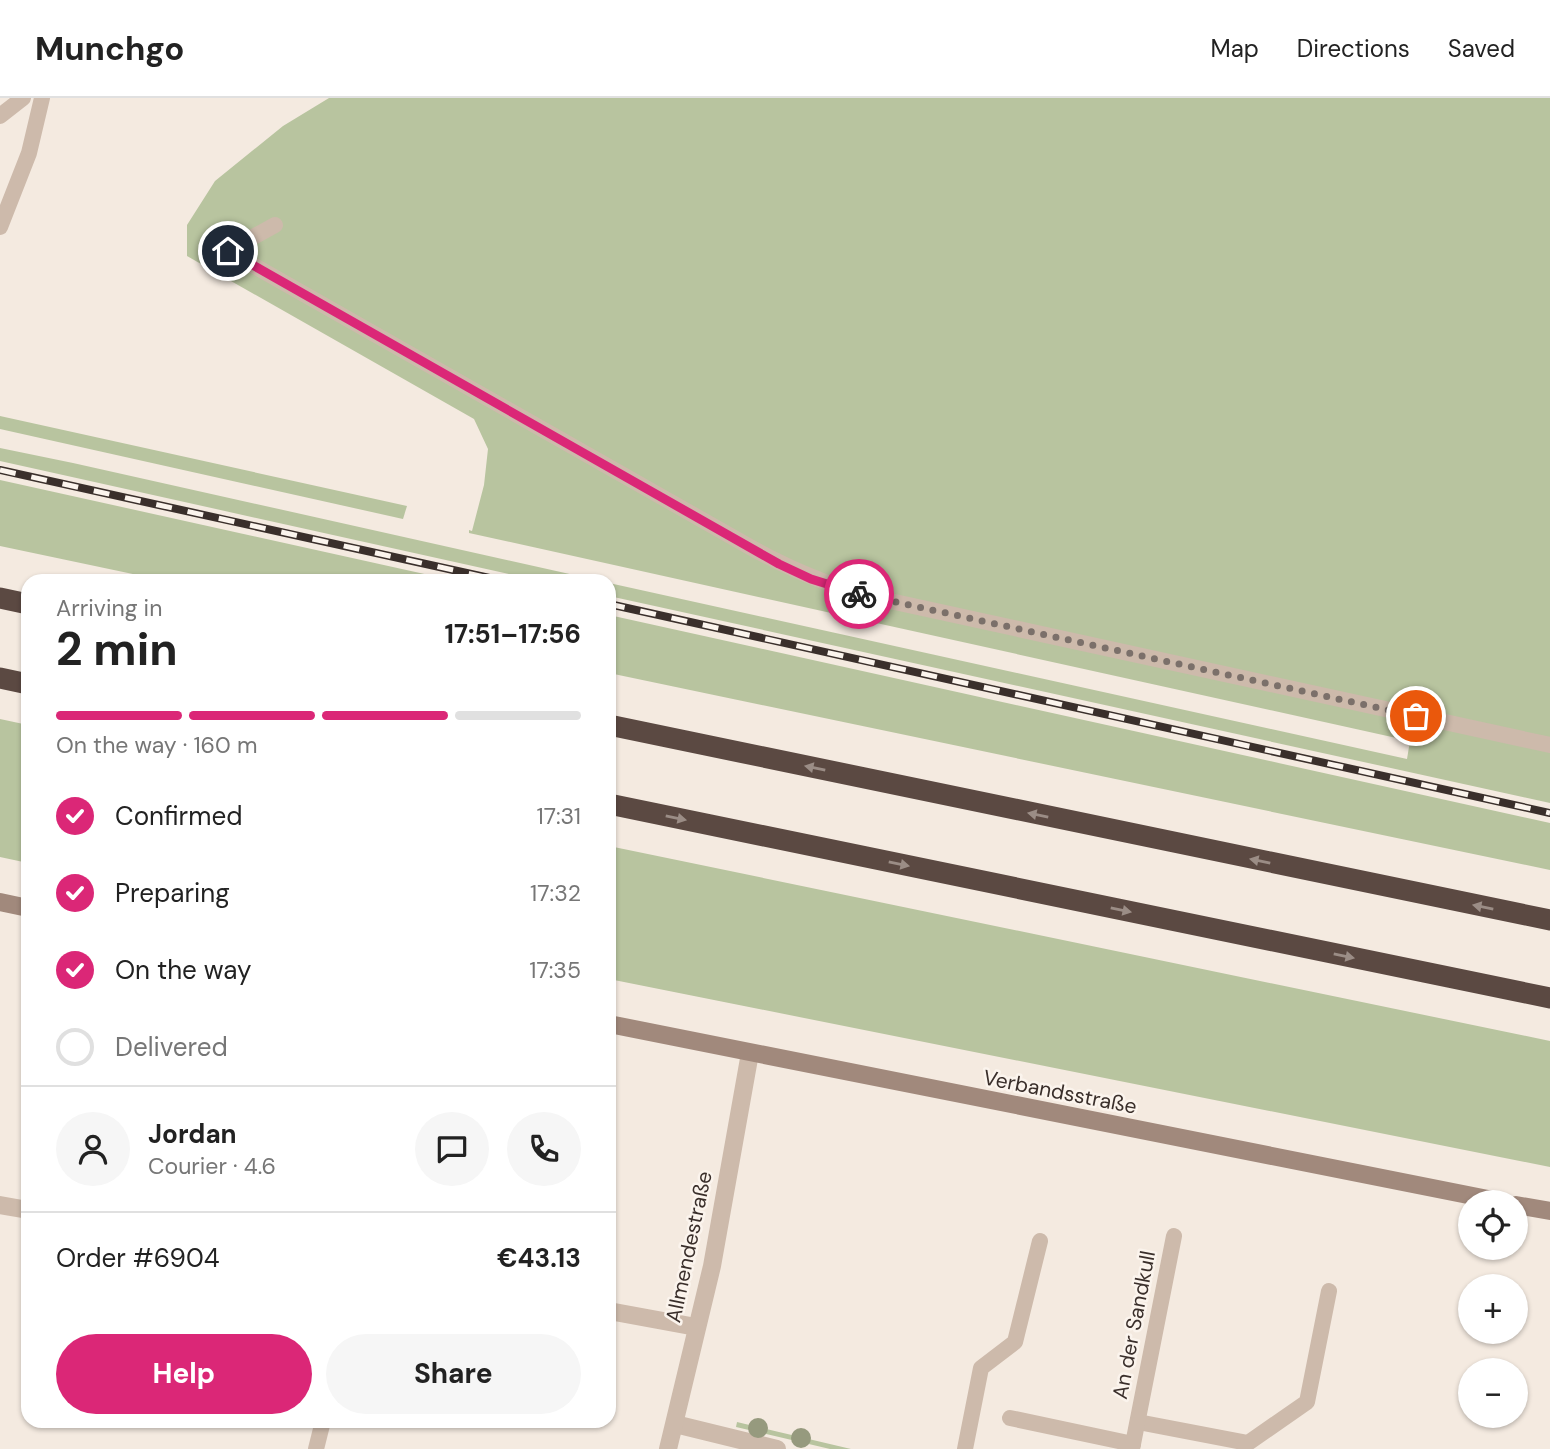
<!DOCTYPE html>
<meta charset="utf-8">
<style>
body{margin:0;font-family:"DM Sans",sans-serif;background:#f6f6f6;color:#222;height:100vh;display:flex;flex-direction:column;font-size:26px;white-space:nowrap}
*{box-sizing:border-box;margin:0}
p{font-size:23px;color:#767676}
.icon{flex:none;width:38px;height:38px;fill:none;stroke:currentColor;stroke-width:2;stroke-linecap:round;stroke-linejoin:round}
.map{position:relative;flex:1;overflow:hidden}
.side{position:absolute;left:21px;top:476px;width:595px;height:854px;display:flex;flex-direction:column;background:#fff;border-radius:21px;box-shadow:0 2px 5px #0004}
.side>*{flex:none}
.tools{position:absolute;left:1458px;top:1092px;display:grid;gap:14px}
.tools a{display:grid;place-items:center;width:70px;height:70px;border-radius:50%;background:#fff;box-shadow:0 2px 5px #0004;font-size:35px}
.pin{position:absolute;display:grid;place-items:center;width:60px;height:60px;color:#fff;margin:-30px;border:4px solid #fff;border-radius:50%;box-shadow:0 2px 7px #0007}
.courier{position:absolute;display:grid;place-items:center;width:70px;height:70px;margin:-35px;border:5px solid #db2777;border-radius:50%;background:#fff;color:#222;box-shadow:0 2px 9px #0007}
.headline em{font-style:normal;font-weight:700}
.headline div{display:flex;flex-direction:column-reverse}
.headline{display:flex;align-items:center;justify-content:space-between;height:119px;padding:0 35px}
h1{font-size:46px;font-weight:700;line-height:52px}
.bar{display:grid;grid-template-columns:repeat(4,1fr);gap:10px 7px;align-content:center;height:84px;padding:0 35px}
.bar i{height:9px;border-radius:5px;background:#e0e0e0}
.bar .on{background:#db2777}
.bar p{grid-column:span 4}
.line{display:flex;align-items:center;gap:18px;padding:0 35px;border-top:2px solid #e0e0e0}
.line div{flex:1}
.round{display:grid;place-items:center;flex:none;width:74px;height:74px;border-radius:37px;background:#f6f6f6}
ol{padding:0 35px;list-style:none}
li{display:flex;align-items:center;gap:21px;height:77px}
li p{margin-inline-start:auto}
li .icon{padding:7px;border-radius:50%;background:#db2777;color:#fff;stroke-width:4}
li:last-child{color:#767676}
li i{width:38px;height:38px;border:4px solid #e0e0e0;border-radius:50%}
.button{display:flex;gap:14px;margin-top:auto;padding:14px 35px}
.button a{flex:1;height:80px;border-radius:42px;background:#db2777;color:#fff;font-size:28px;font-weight:700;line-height:80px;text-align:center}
.button a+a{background:#f6f6f6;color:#222}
header{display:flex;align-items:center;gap:42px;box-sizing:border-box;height:98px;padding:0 35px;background:#fff;border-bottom:2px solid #e0e0e0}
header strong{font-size:33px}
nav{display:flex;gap:38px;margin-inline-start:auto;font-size:24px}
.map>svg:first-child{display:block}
.green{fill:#b8c49f}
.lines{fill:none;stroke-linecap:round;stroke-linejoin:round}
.service{stroke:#cdbaab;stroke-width:16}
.minor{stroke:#cdbaab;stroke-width:18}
.tertiary{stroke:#cdbaab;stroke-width:18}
.secondary{stroke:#a1897c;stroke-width:18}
.motorway{stroke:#5b4942;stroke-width:21}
.rail-casing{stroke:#3a2f2b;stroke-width:8}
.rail{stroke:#fbf4ed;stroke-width:5;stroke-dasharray:16;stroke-linecap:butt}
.tree{fill:#969a7e}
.oneway{fill:#9b8d86}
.done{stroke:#7b706a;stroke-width:7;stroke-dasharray:0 12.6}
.route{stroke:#db2777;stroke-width:9}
.labels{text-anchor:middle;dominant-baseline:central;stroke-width:5;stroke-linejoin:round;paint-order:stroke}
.street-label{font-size:21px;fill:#3a2f2b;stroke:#fbf4ed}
</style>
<header>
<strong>Munchgo</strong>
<nav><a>Map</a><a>Directions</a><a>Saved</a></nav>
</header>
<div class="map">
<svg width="1550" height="1351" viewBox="0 0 1550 1351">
<rect width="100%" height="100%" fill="#f4eae0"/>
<!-- green -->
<g class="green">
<path d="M 329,0 L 1550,0 L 1550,705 L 609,498 L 609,485 L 1407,661 L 1410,643 L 469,435 L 469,432 L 472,433 L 484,387 L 488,351 L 474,321 L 187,158 L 187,127 L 215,83 L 283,28 Z"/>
<path d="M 0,318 L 407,408 L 403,421 L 0,331 Z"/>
<path d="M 0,350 L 73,365 L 601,483 L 539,483 L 522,479 L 0,363 Z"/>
<path d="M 0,382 L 456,483 L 166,483 L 0,448 Z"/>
<path d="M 609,517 L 1550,725 L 1550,772 L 609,575 Z"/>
<path d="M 0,621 L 28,627 L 28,765 L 0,759 Z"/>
<path d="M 609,748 L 1550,943 L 1550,1069 L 609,881 Z"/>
<path d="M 737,1324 L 851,1351 L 830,1351 L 736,1329 Z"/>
</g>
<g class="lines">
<!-- service -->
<g class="service">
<path d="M 0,18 L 23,0"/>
<path d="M 275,127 L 228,153 L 750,449 C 793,473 834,490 881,501 L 1550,647"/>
<path d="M 0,129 L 29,55 L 42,0"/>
<path d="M 1010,1320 L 1133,1346"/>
<path d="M 1138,1324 L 1248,1345 L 1307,1304 L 1329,1193"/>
<path d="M 316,1351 L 323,1323"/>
<path d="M 965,1351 L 981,1270 L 1015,1244 L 1040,1143"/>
<path d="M 1132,1351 L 1174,1138"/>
</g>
<!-- minor -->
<g class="minor">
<path d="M 0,1107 L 28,1112"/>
<path d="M 609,1213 L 696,1229"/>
<path d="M 675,1326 L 777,1351"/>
</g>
<!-- tertiary -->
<path class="tertiary" d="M 668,1351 L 712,1168 L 750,955"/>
<!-- secondary -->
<g class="secondary">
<path d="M 0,804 L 28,810"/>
<path d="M 609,926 L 1503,1104"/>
<path d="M 1516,1107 L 1550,1113"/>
</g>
<!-- motorway -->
<g class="motorway">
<path d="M 0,500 L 28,506"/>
<path d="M 0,580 L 28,586"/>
<path d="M 609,627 L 1550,822"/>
<path d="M 609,706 L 1550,900"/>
</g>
<defs>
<g id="rail">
<path d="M 0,372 L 503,483"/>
<path d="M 609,506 L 1550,715"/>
</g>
</defs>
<!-- rail casing -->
<use href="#rail" class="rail-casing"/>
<!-- rail -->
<use href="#rail" class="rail"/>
</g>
<!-- trees -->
<g class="tree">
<circle cx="758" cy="1330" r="10"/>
<circle cx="801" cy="1340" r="10"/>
</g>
<!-- one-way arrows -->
<defs><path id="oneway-solid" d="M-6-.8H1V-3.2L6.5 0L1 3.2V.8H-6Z" transform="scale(1.75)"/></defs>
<g class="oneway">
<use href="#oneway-solid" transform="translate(815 670) rotate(-168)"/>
<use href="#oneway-solid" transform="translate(1038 717) rotate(-168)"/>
<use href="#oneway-solid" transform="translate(676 720) rotate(12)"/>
<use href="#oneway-solid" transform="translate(1260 763) rotate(-168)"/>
<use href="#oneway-solid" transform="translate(899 766) rotate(12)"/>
<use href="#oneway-solid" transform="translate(1483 809) rotate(-169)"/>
<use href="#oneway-solid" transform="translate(1121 812) rotate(12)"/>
<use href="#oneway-solid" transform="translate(1344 858) rotate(12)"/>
</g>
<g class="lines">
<!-- done -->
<path class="done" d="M 859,496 L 1416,618"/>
<!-- route -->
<path class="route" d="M 228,153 L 779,466 L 811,481 L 859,496"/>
</g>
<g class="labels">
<!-- street labels -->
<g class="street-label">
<text transform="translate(1060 994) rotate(11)">Verbandsstraße</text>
<text transform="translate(689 1149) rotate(-78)">Allmendestraße</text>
<text transform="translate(1134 1227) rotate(-79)">An der Sandkull</text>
</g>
</g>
</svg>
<div class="tools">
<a><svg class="icon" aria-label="locate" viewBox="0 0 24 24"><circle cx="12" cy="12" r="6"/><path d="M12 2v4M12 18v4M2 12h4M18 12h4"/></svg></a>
<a>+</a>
<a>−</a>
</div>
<div class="pin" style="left:1416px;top:618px;background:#ea580c"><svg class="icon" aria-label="bag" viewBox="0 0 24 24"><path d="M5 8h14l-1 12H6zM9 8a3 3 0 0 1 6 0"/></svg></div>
<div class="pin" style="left:228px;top:153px;background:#1f2937"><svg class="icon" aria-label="home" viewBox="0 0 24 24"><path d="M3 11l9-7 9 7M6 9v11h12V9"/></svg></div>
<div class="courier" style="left:859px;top:496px"><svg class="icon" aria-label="bike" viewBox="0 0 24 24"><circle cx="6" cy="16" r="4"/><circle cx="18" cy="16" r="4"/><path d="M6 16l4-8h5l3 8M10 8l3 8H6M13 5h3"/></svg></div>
<section class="side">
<div class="headline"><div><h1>2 min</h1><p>Arriving in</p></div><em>17:51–17:56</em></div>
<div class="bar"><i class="on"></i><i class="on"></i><i class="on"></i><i></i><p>On the way · 160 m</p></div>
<ol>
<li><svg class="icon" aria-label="check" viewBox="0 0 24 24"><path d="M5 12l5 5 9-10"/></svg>Confirmed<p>17:31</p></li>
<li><svg class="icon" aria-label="check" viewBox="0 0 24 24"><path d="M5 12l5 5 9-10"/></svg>Preparing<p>17:32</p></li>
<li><svg class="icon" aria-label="check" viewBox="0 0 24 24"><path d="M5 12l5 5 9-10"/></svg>On the way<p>17:35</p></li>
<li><i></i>Delivered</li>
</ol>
<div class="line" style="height:126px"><a class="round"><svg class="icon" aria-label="person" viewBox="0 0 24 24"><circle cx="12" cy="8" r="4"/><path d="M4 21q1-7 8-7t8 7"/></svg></a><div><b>Jordan</b><p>Courier · 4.6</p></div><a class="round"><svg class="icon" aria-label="chat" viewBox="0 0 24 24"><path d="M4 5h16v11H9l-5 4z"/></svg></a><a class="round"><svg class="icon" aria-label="phone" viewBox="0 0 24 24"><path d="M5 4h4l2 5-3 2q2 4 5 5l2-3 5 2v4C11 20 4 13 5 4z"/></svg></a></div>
<div class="line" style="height:91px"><div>Order #6904</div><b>€43.13</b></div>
<div class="button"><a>Help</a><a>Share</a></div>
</section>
</div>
